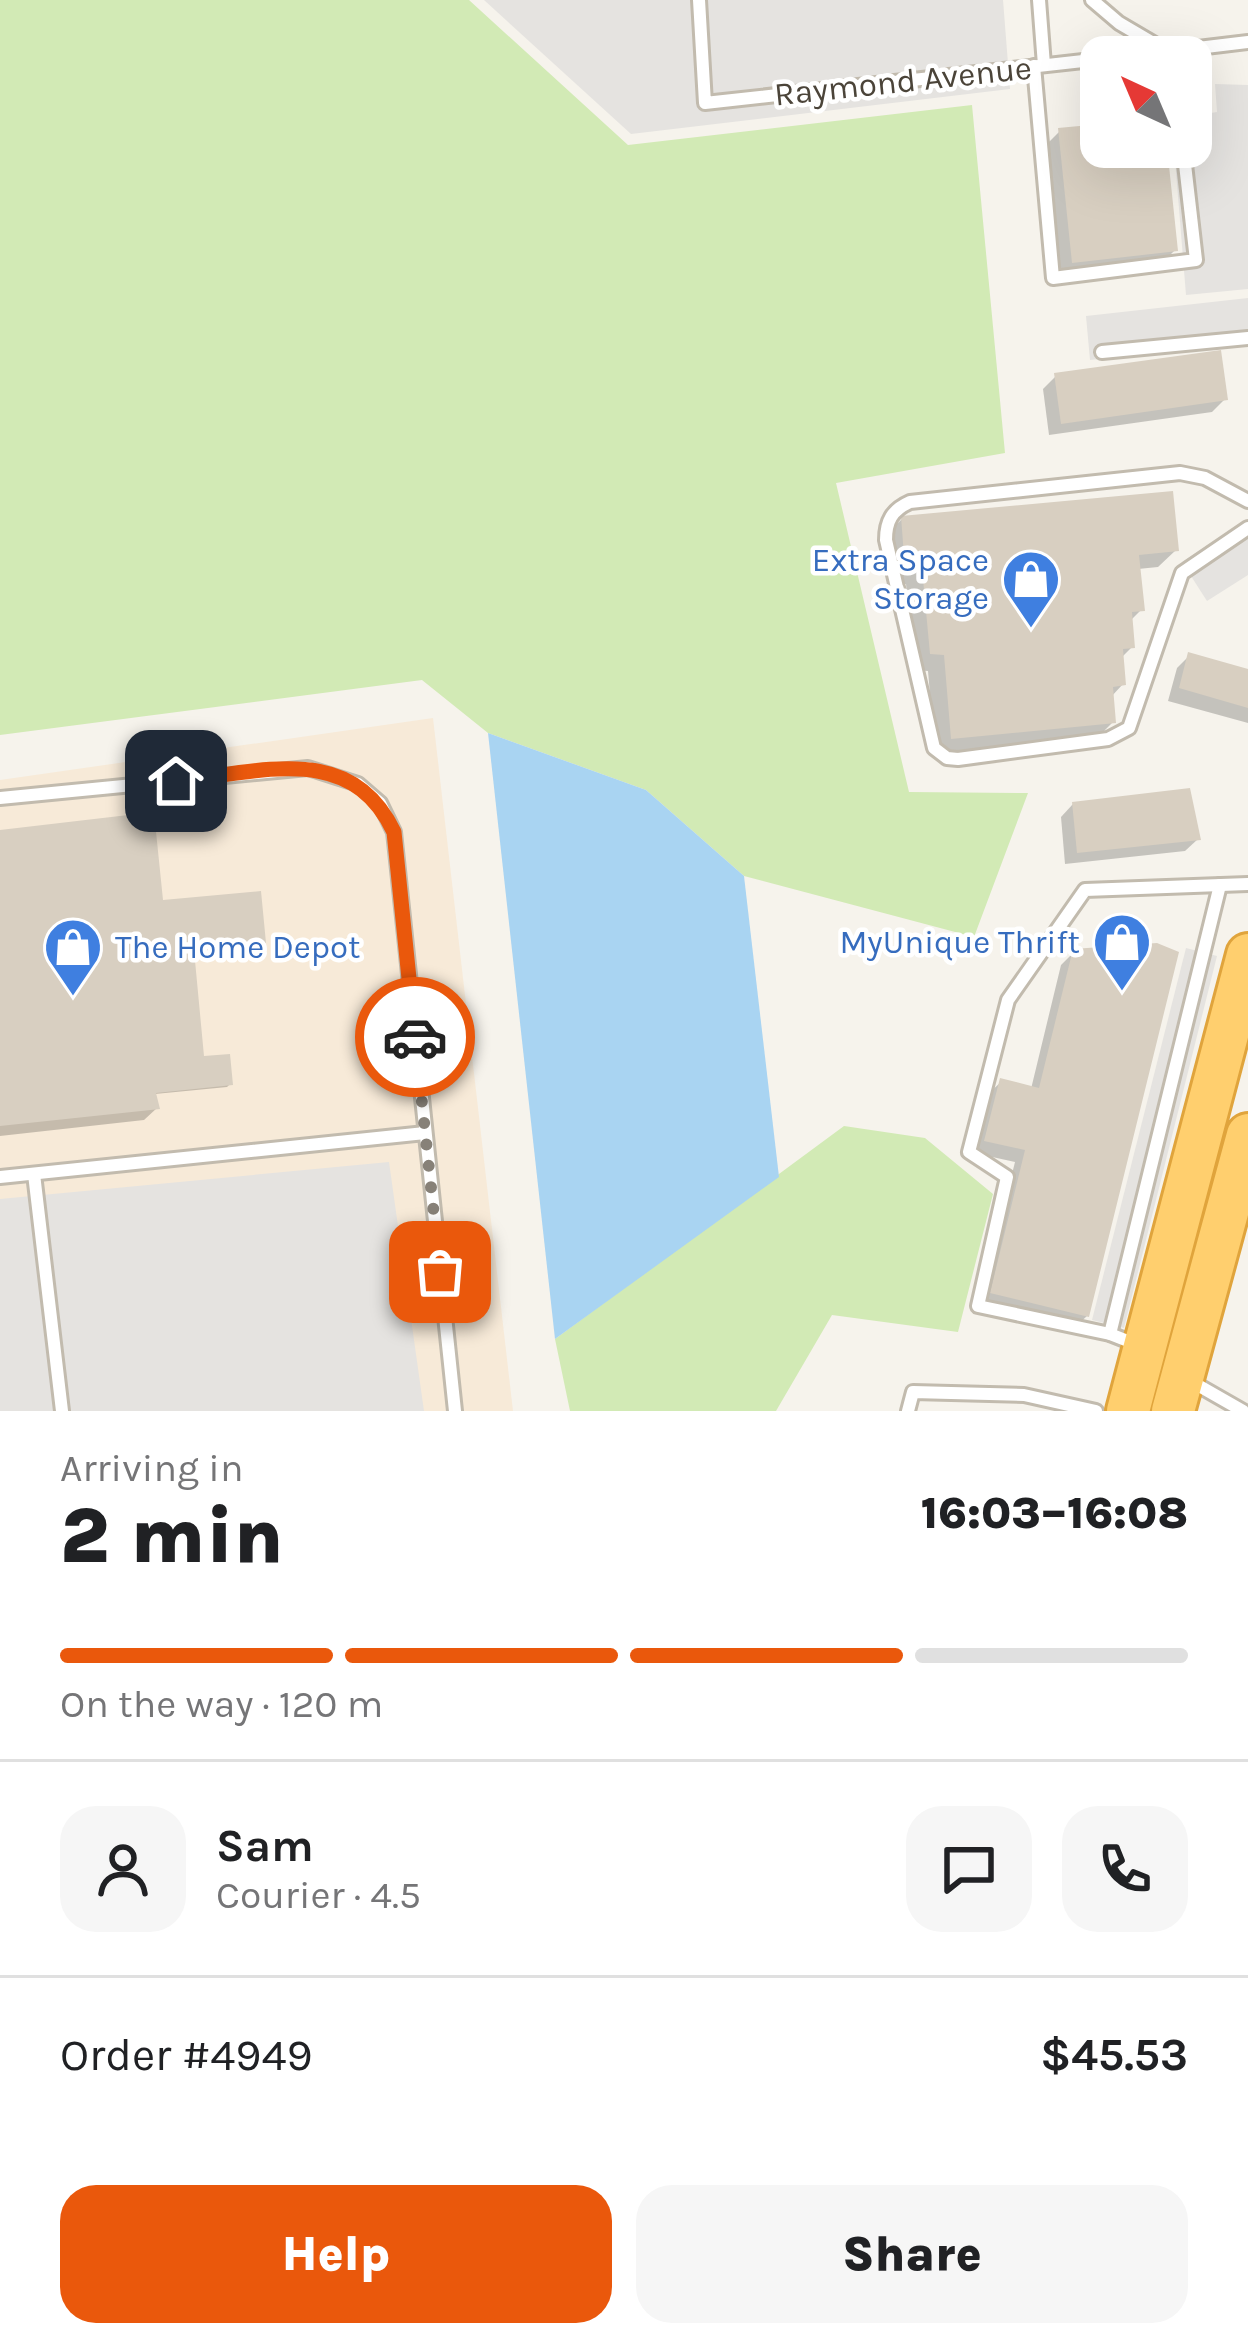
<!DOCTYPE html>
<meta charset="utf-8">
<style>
body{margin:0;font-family:Karla,sans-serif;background:#f6f6f6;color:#202124;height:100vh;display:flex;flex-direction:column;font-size:45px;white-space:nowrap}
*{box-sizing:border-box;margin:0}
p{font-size:39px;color:#757577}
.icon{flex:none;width:66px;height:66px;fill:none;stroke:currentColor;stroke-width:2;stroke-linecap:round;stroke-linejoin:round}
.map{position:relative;height:1411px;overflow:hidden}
.panel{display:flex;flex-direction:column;background:#fff;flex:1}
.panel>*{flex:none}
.needle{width:78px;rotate:316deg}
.fabs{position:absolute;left:1080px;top:36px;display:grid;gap:24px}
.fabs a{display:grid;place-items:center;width:132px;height:132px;border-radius:24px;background:#fff;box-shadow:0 12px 48px #0002;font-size:60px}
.pin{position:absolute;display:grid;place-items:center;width:102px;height:102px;color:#fff;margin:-51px;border-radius:24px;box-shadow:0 6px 18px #0006}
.courier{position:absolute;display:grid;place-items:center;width:120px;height:120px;margin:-60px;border:9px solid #ea580c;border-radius:50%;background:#fff;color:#222;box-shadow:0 3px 15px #0007}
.head em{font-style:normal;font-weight:800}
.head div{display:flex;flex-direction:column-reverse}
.head{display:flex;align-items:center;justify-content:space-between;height:204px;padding:0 60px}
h1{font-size:78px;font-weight:800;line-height:90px}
.bar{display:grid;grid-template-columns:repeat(4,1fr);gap:18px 12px;align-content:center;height:144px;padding:0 60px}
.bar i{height:15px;border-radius:9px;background:#e0e0e0}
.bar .on{background:#ea580c}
.bar p{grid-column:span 4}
.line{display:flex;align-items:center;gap:30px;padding:0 60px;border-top:3px solid #e0e0e0}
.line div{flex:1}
.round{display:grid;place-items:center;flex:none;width:126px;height:126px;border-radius:36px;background:#f6f6f6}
.action{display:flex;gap:24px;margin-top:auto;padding:24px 60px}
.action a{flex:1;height:138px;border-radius:36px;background:#ea580c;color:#fff;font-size:48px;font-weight:800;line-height:138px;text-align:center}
.action a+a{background:#f6f6f6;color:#202124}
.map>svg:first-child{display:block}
.commercial{fill:#f7ead8}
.green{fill:#d2eab5}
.parking{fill:#e5e3e0}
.water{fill:#a9d4f2}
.shadow{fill:#0003}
.building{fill:#d8cfc1}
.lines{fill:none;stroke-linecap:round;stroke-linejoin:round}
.lane-casing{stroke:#c2bbae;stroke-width:18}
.highway-casing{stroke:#e0a43c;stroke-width:48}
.lane{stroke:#fff;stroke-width:12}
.highway{stroke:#ffcf6e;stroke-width:42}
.done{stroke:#878178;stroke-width:12;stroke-dasharray:0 21.6}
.route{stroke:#ea580c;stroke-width:15}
.labels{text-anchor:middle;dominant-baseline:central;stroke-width:9;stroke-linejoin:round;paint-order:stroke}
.street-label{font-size:33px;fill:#4b4439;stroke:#fff}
.shop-label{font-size:33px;fill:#366cbe;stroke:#fff;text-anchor:end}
</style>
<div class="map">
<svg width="1248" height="1411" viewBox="0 0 1248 1411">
<rect width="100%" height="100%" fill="#f6f3ec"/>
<!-- commercial -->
<path class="commercial" d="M 433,718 L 513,1411 L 0,1411 L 0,780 Z"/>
<!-- green -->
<g class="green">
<path d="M 0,0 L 469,0 L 628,145 L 972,105 L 1005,453 L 836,483 L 909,792 L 1028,793 L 974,937 L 744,876 L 646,790 L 488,733 L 422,680 L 0,735 Z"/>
<path d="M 844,1126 L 925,1138 L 993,1194 L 958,1332 L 832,1315 L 776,1411 L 570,1411 L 555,1339 Z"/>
</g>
<!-- parking -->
<g class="parking">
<path d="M 484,0 L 1003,0 L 1010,89 L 631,134 Z"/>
<path d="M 1215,84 L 1248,85 L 1248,289 L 1186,295 L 1174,147 L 1191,147 L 1191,116 L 1217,112 Z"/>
<path d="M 1248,298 L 1248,344 L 1090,360 L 1086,316 Z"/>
<path d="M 1248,519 L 1248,575 L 1207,601 L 1182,562 Z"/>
<path d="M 1186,948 L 1217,956 L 1124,1328 L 1092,1320 Z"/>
<path d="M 389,1162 L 424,1411 L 0,1411 L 0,1199 Z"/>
</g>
<!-- water -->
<path class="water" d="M 488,733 L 646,790 L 744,876 L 779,1177 L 555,1339 Z"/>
<!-- shadow -->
<g class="shadow">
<path d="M 1101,127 L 1101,147 L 1164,147 L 1175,250 L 1158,267 L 1056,278 L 1043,148 L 1060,131 Z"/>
<path d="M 1056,376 L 1225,399 L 1212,412 L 1049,435 L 1043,389 Z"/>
<path d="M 902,519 L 1176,550 L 1158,567 L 1138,569 L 1141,610 L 1129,622 L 1132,647 L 1121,658 L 1123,684 L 1111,697 L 1113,722 L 1096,739 L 935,754 L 928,671 L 914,670 L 906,584 L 889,585 L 885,536 Z"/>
<path d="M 1189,656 L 1248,672 L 1248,723 L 1168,701 L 1177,668 Z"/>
<path d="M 1073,804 L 1198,839 L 1185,851 L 1065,864 L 1061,817 Z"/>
<path d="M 0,833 L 160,903 L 263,942 L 191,952 L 201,1060 L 230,1084 L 227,1087 L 155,1094 L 157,1108 L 144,1120 L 0,1136 Z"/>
<path d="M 1074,952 L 1087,1316 L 1074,1328 L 979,1306 L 1015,1162 L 974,1153 L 988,1094 L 1001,1082 L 1031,1089 L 1061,965 Z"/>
</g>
<!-- building -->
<g class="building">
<path d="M 1101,124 L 1101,147 L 1167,147 L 1178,251 L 1072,263 L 1058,128 Z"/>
<path d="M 1221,350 L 1228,400 L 1061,424 L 1054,373 Z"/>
<path d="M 1173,491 L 1179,551 L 1139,555 L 1145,611 L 1132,612 L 1135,648 L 1123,649 L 1126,685 L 1113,687 L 1116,723 L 951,739 L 944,655 L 930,654 L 922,568 L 905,570 L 901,516 Z"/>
<path d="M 1188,652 L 1248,669 L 1248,708 L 1179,688 Z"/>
<path d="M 1190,788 L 1201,840 L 1077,853 L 1072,802 Z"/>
<path d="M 154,812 L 163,900 L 261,891 L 266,943 L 194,950 L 204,1056 L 230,1054 L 233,1085 L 156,1093 L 160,1109 L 0,1126 L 0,830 Z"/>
<path d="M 1157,943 L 1179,952 L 1089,1317 L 990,1293 L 1025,1150 L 984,1141 L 1000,1078 L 1039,1088 L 1073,949 Z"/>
</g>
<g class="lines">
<defs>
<g id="lane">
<path d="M 699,0 L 705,103 L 1101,59"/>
<path d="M 1039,0 L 1044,65"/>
<path d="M 1092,0 L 1119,23 L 1170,53"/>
<path d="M 1123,57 L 1248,42"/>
<path d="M 1034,66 L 1053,278 L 1196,260 L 1183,147"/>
<path d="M 1102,352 L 1248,338"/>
<path d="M 1248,501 L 1205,478 L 1180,473 L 910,502 C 892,510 886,521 886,540 L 934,748 L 947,758 L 958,759 L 1108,739 L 1129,728 L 1182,573 L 1248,528"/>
<path d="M 0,798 L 308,768 L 358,784 L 380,803 L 394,832 L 455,1411"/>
<path d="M 34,1174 L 62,1411"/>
<path d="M 0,1177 L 425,1133"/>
<path d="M 1110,1334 L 1220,885"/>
<path d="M 1138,1345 L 1110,1334 L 978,1306 L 1007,1177 L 969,1152 L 1008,1000 L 1085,890 L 1248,884"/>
<path d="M 1187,1379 L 1243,1411"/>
<path d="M 908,1411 L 913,1392 L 1024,1395 L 1096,1411"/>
</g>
<g id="highway">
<path d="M 1128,1411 L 1248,955"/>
<path d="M 1173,1411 L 1248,1135"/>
</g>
</defs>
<!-- lane casing -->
<use href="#lane" class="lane-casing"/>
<!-- highway casing -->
<use href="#highway" class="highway-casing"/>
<!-- lane -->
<use href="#lane" class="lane"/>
<!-- highway -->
<use href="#highway" class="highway"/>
</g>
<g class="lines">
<!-- done -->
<path class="done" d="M 415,1037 L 440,1272"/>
<!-- route -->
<path class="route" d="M 176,781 C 259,773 351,740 394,832 L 415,1037"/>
</g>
<!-- icons -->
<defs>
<symbol id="shop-pin" viewBox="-11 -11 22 30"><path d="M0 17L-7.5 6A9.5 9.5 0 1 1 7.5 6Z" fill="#3f7fe0" stroke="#fff"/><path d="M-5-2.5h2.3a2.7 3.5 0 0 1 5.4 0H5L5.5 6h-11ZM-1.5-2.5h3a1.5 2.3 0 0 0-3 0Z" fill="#fff"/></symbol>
</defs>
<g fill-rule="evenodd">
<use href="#shop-pin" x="998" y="546" width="66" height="90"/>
<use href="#shop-pin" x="1089" y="909" width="66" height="90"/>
<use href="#shop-pin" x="40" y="914" width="66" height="90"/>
</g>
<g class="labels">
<!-- street labels -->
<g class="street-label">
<text transform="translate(903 81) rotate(-6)">Raymond Avenue</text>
</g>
<!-- shop labels -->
<g class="shop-label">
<text x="989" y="560">Extra Space<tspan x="989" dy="38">Storage</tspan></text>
<text x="1080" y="942">MyUnique Thrift</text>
<text x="115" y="947" text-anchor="start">The Home Depot</text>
</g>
</g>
</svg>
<div class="fabs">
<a><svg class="needle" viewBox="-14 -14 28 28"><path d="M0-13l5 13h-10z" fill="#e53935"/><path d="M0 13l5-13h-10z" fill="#757577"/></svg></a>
</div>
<div class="pin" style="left:440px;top:1272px;background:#ea580c"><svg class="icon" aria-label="bag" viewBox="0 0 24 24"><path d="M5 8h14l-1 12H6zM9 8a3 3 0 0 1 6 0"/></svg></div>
<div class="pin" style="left:176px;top:781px;background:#1f2937"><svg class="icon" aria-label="home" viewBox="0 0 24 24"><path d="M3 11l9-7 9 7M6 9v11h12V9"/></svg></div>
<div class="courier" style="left:415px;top:1037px"><svg class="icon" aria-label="car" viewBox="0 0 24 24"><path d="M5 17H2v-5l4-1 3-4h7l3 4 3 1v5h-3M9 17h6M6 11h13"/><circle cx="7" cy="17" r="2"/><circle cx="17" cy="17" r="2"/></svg></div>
</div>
<section class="panel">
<div class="head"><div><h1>2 min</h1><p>Arriving in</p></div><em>16:03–16:08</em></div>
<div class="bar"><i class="on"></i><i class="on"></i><i class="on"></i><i></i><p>On the way · 120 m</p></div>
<div class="line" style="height:216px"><a class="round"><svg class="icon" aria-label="person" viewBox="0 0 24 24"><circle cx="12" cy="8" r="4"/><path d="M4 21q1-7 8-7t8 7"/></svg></a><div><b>Sam</b><p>Courier · 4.5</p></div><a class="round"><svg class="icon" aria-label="chat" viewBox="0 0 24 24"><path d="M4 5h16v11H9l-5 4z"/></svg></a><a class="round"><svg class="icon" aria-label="phone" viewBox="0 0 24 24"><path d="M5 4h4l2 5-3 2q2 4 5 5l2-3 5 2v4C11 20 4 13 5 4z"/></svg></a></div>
<div class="line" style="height:156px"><div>Order #4949</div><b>$45.53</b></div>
<div class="action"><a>Help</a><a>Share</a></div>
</section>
